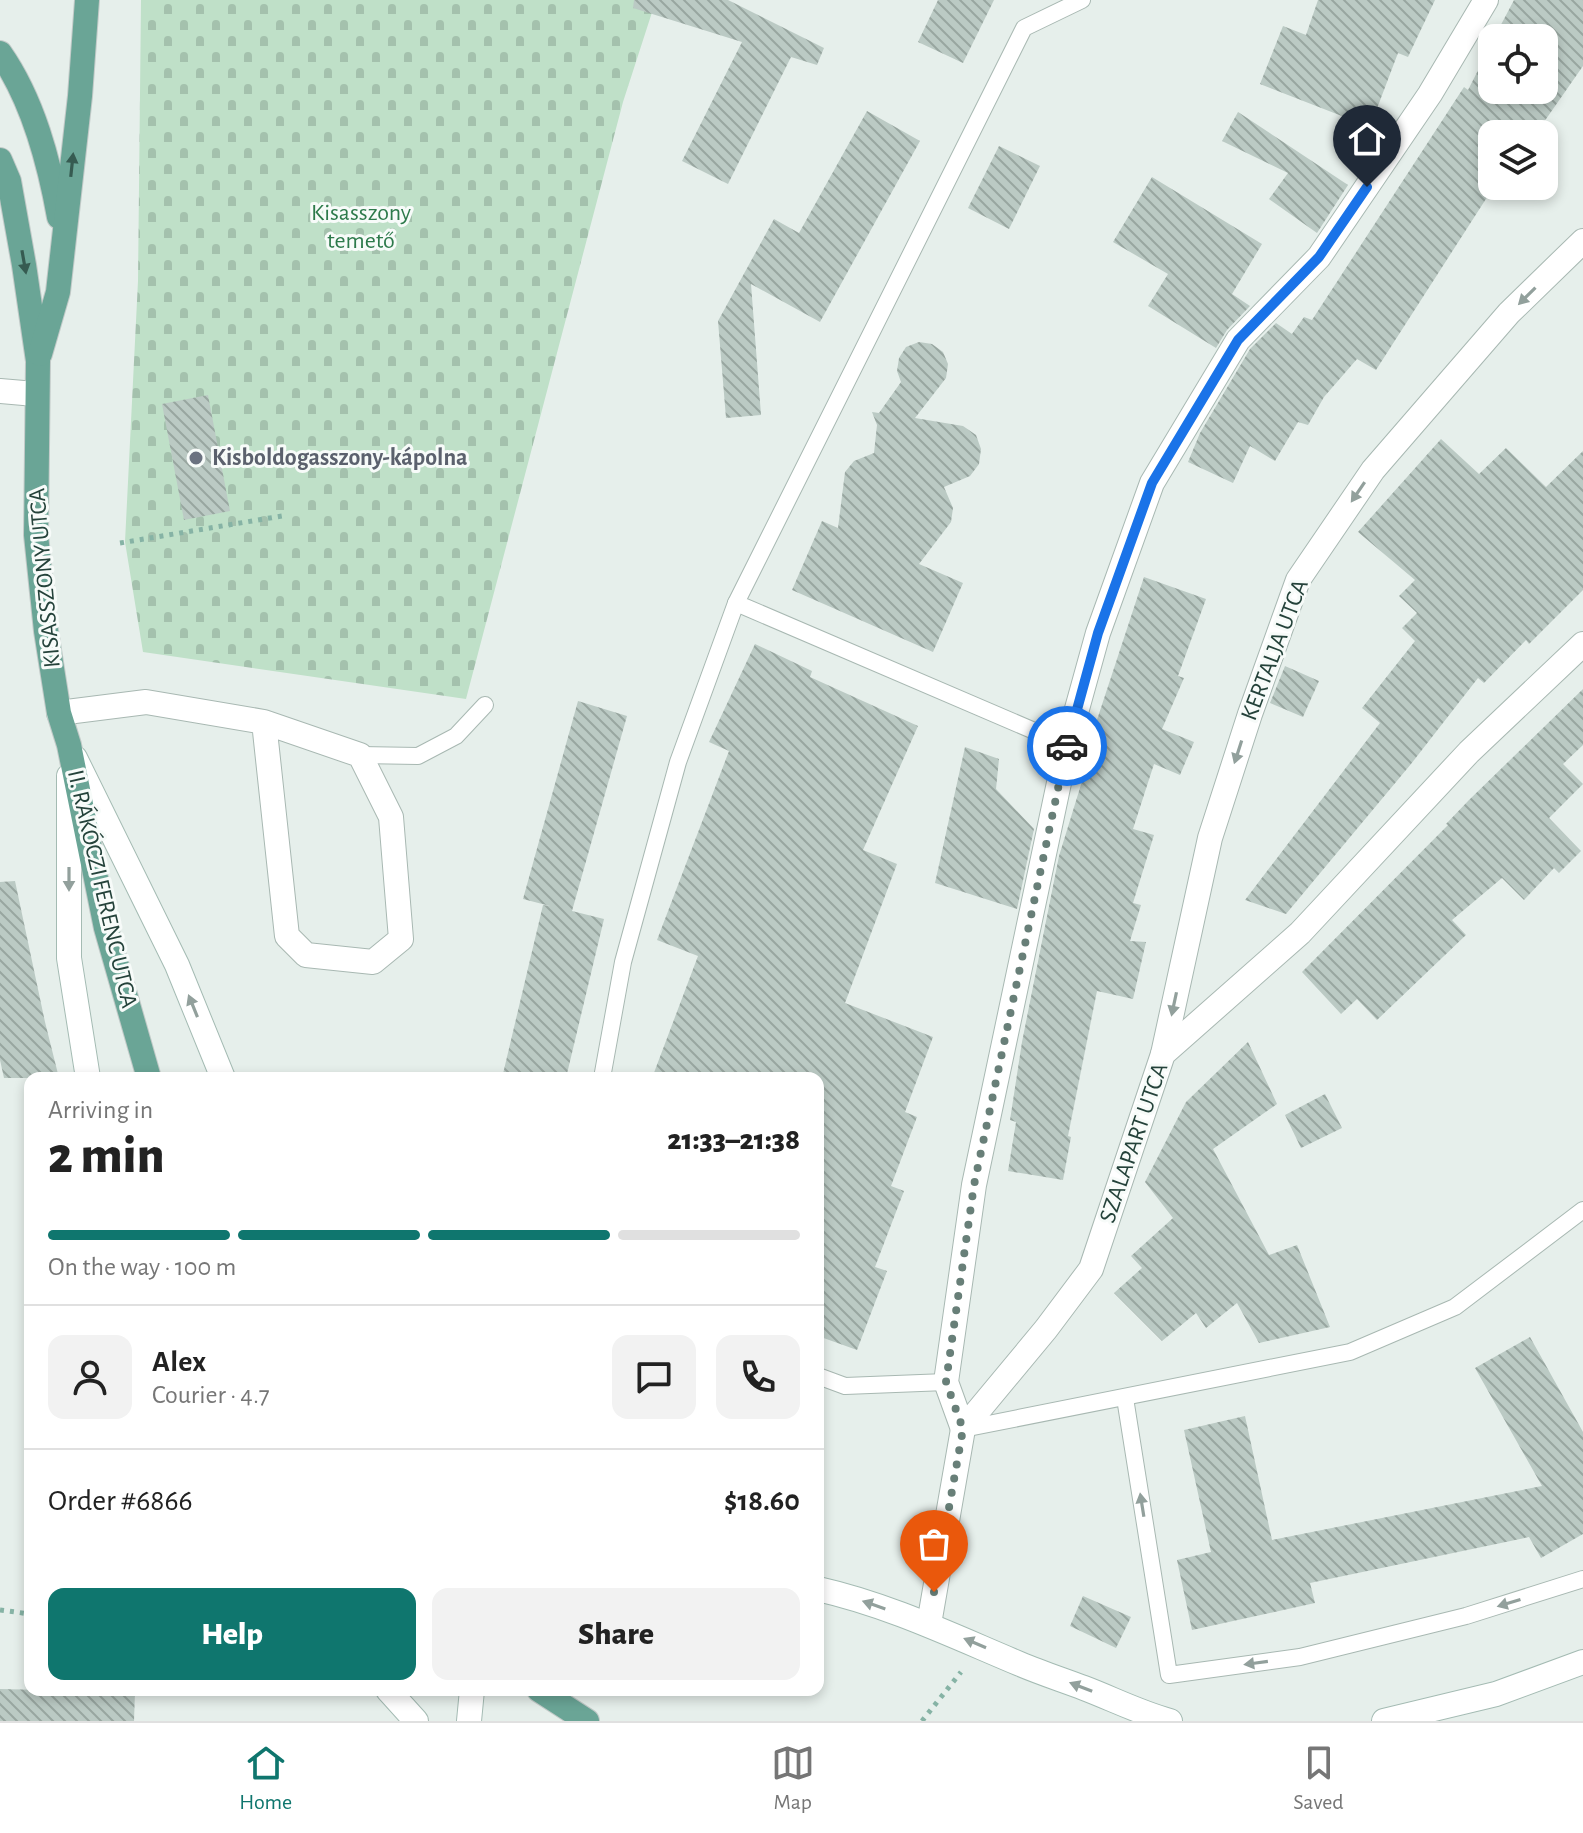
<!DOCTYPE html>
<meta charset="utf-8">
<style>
body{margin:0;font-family:"Alegreya Sans",sans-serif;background:#f2f2f2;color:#222;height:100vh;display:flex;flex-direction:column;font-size:30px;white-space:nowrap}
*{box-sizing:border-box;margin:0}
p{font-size:26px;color:#767676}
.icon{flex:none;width:44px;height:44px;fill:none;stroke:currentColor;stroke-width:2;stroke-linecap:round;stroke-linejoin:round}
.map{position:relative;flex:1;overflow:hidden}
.panel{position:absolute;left:24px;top:1072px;width:800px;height:624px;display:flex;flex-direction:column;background:#fff;border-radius:16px;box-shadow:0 4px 12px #0003}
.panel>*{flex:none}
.controls{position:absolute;left:1478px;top:24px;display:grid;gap:16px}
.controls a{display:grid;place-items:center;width:80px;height:80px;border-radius:16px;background:#fff;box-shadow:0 4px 12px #0003;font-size:40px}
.pin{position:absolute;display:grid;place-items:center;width:68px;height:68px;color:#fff;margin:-82px -34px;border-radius:50% 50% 50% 0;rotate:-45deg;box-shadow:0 0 8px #0007}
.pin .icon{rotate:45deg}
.courier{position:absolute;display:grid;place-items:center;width:80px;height:80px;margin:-40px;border:6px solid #1a73e8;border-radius:50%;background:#fff;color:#222;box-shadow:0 2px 10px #0007}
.overview em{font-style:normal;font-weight:800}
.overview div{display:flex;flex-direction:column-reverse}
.overview{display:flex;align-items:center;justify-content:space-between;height:136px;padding:0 24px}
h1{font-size:52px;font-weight:800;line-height:60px}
.bar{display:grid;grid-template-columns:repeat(4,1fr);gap:12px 8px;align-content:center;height:96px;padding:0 24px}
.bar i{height:10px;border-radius:6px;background:#e0e0e0}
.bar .selected{background:#0f766e}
.bar p{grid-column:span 4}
.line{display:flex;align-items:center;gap:20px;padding:0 24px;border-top:2px solid #e0e0e0}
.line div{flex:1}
.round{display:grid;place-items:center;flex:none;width:84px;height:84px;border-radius:16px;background:#f2f2f2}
.action{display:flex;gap:16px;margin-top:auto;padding:16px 24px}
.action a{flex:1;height:92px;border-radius:16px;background:#0f766e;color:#fff;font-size:32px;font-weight:800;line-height:92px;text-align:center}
.action a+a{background:#f2f2f2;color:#222}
.dock{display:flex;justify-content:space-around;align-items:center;height:112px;border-top:2px solid #e0e0e0;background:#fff;font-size:22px;color:#767676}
.dock a{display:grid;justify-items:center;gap:4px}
.dock .selected{color:#0f766e}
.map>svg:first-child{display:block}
.cemetery{fill:url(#cemetery-stones)}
.building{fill:url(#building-back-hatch)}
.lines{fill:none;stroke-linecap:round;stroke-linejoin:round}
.service-casing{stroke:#a8b8b2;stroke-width:18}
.minor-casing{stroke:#a8b8b2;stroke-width:26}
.secondary-casing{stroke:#a4bbb3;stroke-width:26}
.primary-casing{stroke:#c2cac8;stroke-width:26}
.path{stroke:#86b3a5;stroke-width:5;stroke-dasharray:4 6;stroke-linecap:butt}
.service{stroke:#fff;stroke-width:16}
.minor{stroke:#fff;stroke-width:24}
.secondary{stroke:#fff;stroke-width:24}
.primary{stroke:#6aa596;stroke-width:24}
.oneway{fill:#365b51}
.oneway2{fill:#92a09c}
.done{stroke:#687f78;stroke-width:8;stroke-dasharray:0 14.4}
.route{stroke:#1a73e8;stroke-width:10}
.worship-dot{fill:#6b7280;stroke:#f7fbf9;stroke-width:3}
.labels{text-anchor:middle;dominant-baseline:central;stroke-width:6;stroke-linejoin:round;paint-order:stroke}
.park-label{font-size:24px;fill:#2d7a4b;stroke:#f7fbf9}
.worship-label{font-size:24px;font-weight:bold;fill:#5b616d;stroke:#f7fbf9;text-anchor:start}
.street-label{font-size:24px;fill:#24423a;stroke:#f7fbf9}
</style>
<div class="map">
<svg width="1583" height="1721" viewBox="0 0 1583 1721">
<defs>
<pattern id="cemetery-stones" width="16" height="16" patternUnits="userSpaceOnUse" patternTransform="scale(2)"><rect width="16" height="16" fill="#bfe0c8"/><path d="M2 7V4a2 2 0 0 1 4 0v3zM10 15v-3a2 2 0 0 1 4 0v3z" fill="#a4c1ad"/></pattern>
<pattern id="building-back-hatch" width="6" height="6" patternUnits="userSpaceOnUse" patternTransform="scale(2)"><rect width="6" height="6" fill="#bbcac4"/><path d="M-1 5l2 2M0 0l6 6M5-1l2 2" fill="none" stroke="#98a6a0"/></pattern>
</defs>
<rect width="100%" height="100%" fill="#e6efeb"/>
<!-- cemetery -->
<path class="cemetery" d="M 141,0 L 656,0 L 623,102 L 466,699 L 143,652 L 125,542 L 138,281 Z"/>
<!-- building -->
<g class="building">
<path d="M 634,0 L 728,0 L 824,48 L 817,65 L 791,57 L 728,184 L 682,161 L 742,42 L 633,8 Z"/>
<path d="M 938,0 L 994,0 L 963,63 L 918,42 Z"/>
<path d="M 1318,0 L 1435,0 L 1408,57 L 1398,53 L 1370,127 L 1260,84 L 1283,26 L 1306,35 Z"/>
<path d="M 1514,0 L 1583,0 L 1583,66 L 1537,132 L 1540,134 L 1492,134 L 1492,186 L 1511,186 L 1505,196 L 1493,188 L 1376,370 L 1357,359 L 1324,397 L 1308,425 L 1298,422 L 1275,461 L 1250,446 L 1233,483 L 1188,462 L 1200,433 L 1250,349 L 1276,323 L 1292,334 L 1304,317 L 1312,320 L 1464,87 L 1468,90 L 1492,43 L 1492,90 L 1544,90 L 1544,38 L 1494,38 Z"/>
<path d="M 867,111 L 920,141 L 820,322 L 751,284 L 761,415 L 726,418 L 718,321 L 774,219 L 799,233 Z"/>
<path d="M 1238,112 L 1348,185 L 1317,233 L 1269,199 L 1288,173 L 1222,141 Z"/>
<path d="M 999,146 L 1040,166 L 1009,229 L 968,208 Z"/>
<path d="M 1152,177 L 1262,244 L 1232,294 L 1250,306 L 1227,330 L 1216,348 L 1148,306 L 1168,274 L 1113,242 Z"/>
<path d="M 919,342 L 932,344 L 943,352 L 948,364 L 946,378 L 915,418 L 963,426 L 976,435 L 981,449 L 979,464 L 970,476 L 944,487 L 953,508 L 951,522 L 919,564 L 963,583 L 933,652 L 792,590 L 822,521 L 838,528 L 845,472 L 854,461 L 874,453 L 877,425 L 872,412 L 879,413 L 901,382 L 897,371 L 899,358 L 906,347 Z"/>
<path d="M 208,395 L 230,511 L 184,520 L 162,404 Z"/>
<path d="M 1441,439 L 1479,474 L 1506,448 L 1546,487 L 1583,451 L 1583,590 L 1529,644 L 1526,640 L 1484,683 L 1478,678 L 1411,764 L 1286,914 L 1245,900 L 1380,723 L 1362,708 L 1415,641 L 1402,628 L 1417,613 L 1399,596 L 1415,580 L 1358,532 Z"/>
<path d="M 1144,577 L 1206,599 L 1178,676 L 1184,678 L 1162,729 L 1194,742 L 1180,775 L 1154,764 L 1133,829 L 1154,835 L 1133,903 L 1141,905 L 1130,941 L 1146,942 L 1133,999 L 1097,991 L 1068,1136 L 1071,1137 L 1063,1180 L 1008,1171 L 1016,1122 L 1010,1120 L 1022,1042 L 1059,856 L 1095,739 L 1091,738 Z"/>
<path d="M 755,644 L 812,671 L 810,677 L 918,726 L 863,850 L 897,864 L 845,1003 L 933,1037 L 905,1112 L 917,1117 L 891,1186 L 904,1191 L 875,1267 L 887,1271 L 857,1350 L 818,1336 L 818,1078 L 652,1078 L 698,956 L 657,940 L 729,751 L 709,742 Z"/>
<path d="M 1285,666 L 1319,681 L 1303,717 L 1270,703 Z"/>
<path d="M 1583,689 L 1583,745 L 1563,764 L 1583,784 L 1549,818 L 1581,851 L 1559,873 L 1554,868 L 1524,900 L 1502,878 L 1452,920 L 1466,935 L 1377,1020 L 1357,999 L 1341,1014 L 1302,972 L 1448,825 L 1446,824 L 1469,800 Z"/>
<path d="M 578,701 L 627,716 L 572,911 L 604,919 L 566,1078 L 502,1078 L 543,905 L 550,906 L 523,899 Z"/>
<path d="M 965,747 L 999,759 L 996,789 L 1034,829 L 1017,909 L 935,883 Z"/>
<path d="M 15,881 L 45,1022 L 59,1078 L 4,1078 L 0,1060 L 0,882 Z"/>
<path d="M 1248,1042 L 1277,1104 L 1213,1149 L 1269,1255 L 1297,1245 L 1330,1327 L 1259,1343 L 1237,1303 L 1206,1328 L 1196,1313 L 1162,1341 L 1114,1293 L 1142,1268 L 1131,1256 L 1173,1218 L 1145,1182 L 1186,1102 Z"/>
<path d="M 1325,1094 L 1342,1128 L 1301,1148 L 1285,1115 Z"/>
<path d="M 1530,1337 L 1583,1432 L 1583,1534 L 1541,1558 L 1529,1537 L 1310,1583 L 1315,1603 L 1192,1630 L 1177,1560 L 1211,1552 L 1184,1430 L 1245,1416 L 1272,1540 L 1542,1486 L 1475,1368 Z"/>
<path d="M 1083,1596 L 1131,1617 L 1116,1648 L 1070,1626 Z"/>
<path d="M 0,1689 L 135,1692 L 134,1721 L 0,1721 Z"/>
</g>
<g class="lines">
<defs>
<g id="service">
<path d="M 1067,745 L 736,603 L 1024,28 L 1082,0"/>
<path d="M 360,755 L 418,756 L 456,736 L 485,705"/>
<path d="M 602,1078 L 623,962 L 678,762 L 736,603"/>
<path d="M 818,1376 L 845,1386 L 946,1382"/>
<path d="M 1125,1398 L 1169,1675 L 1300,1657 L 1466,1616 L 1583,1579"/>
<path d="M 963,1429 L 1350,1352 L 1455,1307 L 1583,1210"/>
</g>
<g id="minor">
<path d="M 0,391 L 35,394"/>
<path d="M 59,713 L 146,702 L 264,722 L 360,755 L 391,817 L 401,939 L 373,962 L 306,955 L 287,936 L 264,722"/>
<path d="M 1163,1054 L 1210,838 L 1250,714 L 1298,580 L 1373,470 L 1509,313 L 1583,241"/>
<path d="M 963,1429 L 946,1382 L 974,1185 L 1067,745 L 1098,633 L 1152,483 L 1238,340 L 1319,257 L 1430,94 L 1486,0"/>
<path d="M 929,1624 L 963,1429 L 1046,1329 L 1091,1269 L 1163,1054 L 1300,933 L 1469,752 L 1583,644"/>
</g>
<g id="secondary">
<path d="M 75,758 L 177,965 L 223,1078"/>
<path d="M 69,776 L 69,958 L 88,1078"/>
<path d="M 818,1589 C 889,1605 953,1636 1020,1664 C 1041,1673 1063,1680 1084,1688 C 1113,1699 1140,1713 1170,1721"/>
<path d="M 388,1690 L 416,1721"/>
<path d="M 469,1721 L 472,1690"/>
<path d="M 1384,1721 L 1496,1694 L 1583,1662"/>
</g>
<g id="primary">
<path d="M 0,53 C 33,100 49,161 59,217"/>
<path d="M 0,160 L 9,181 L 24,265 L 38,361 L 36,535 L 46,631 L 59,713 L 69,745 L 106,928 L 149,1078"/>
<path d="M 40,354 L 58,292 L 80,96 L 87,0"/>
<path d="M 539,1690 L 587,1721"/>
</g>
</defs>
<!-- service casing -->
<use href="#service" class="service-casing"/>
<!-- minor casing -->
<use href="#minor" class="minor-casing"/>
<!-- secondary casing -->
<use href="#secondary" class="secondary-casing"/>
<!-- primary casing -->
<use href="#primary" class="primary-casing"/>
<!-- path -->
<g class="path">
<path d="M 120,543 L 282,516"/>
<path d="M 0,1610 L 30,1614"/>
<path d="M 922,1721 L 961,1672"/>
</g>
<!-- service -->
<use href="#service" class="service"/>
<!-- minor -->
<use href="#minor" class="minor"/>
<!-- secondary -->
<use href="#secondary" class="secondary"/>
<!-- primary -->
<use href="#primary" class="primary"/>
</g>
<!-- one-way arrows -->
<defs><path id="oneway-solid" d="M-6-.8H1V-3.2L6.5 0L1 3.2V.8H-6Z" transform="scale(2)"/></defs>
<g class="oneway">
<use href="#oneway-solid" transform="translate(72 165) rotate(-84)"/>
<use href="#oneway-solid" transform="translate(24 262) rotate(80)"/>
</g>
<g class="oneway2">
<use href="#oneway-solid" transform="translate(1527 296) rotate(135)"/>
<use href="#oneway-solid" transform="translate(1358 492) rotate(124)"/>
<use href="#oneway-solid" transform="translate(1238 752) rotate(108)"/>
<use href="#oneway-solid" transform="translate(69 879) rotate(90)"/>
<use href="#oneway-solid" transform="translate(1174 1004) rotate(102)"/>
<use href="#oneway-solid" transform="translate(193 1006) rotate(-112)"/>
<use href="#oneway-solid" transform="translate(1142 1505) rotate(-99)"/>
<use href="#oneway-solid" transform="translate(1509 1603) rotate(163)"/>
<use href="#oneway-solid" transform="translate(874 1605) rotate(-161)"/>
<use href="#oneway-solid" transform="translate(975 1643) rotate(-157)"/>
<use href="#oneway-solid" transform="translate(1256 1663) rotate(172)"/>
<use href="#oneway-solid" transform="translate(1081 1687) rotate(-159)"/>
</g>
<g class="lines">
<!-- done -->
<path class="done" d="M 934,1592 L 963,1429 L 946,1382 L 974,1185 L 1067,746"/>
<!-- route -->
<path class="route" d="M 1067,746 L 1098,633 L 1152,483 L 1238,340 L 1319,257 L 1367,187"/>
</g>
<!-- markers -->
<circle class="worship-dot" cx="196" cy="458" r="8"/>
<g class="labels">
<!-- park labels -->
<g class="park-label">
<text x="361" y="213">Kisasszony<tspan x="361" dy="28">temető</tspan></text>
</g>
<!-- worship labels -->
<g class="worship-label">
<text x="212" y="458">Kisboldogasszony-kápolna</text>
</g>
<!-- street labels -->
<g class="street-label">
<text transform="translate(45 578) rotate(-95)">KISASSZONY UTCA</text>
<text transform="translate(1275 650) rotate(-69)">KERTALJA UTCA</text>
<text transform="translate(102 889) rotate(77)">II. RÁKÓCZI FERENC UTCA</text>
<text transform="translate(1134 1143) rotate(-71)">SZALAPART UTCA</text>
</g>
</g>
</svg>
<div class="controls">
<a><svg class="icon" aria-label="locate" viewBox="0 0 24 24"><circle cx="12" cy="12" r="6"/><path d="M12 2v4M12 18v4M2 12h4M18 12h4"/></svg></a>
<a><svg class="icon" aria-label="layers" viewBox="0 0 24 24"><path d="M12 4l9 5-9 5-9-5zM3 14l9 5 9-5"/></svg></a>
</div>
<div class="pin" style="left:934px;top:1592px;background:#ea580c"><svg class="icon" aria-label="bag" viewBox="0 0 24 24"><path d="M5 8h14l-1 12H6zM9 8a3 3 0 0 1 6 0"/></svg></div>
<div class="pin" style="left:1367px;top:187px;background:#1f2937"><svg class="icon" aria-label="home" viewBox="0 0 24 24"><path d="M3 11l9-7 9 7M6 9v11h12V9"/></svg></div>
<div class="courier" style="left:1067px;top:746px"><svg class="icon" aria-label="car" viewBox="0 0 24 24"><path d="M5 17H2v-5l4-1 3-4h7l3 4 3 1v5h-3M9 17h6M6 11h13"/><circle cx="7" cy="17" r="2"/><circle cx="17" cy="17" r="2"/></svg></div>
<section class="panel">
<div class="overview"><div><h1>2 min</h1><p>Arriving in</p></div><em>21:33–21:38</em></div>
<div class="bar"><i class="selected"></i><i class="selected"></i><i class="selected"></i><i></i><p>On the way · 100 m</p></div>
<div class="line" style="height:144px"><a class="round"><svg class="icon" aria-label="person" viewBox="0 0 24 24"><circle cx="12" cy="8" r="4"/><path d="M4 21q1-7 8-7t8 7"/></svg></a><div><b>Alex</b><p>Courier · 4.7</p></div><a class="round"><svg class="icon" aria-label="chat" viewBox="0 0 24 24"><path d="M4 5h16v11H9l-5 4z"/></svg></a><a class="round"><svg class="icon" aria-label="phone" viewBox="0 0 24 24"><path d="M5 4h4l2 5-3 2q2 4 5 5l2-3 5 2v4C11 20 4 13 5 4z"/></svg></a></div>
<div class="line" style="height:104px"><div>Order #6866</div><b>$18.60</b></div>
<div class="action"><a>Help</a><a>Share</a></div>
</section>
</div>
<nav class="dock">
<a class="selected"><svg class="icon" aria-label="home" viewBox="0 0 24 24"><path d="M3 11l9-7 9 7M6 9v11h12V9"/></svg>Home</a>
<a><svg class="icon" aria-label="map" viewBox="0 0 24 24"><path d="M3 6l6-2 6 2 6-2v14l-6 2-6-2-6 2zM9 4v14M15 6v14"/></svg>Map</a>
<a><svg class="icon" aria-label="saved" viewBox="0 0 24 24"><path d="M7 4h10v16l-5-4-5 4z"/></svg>Saved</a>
</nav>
